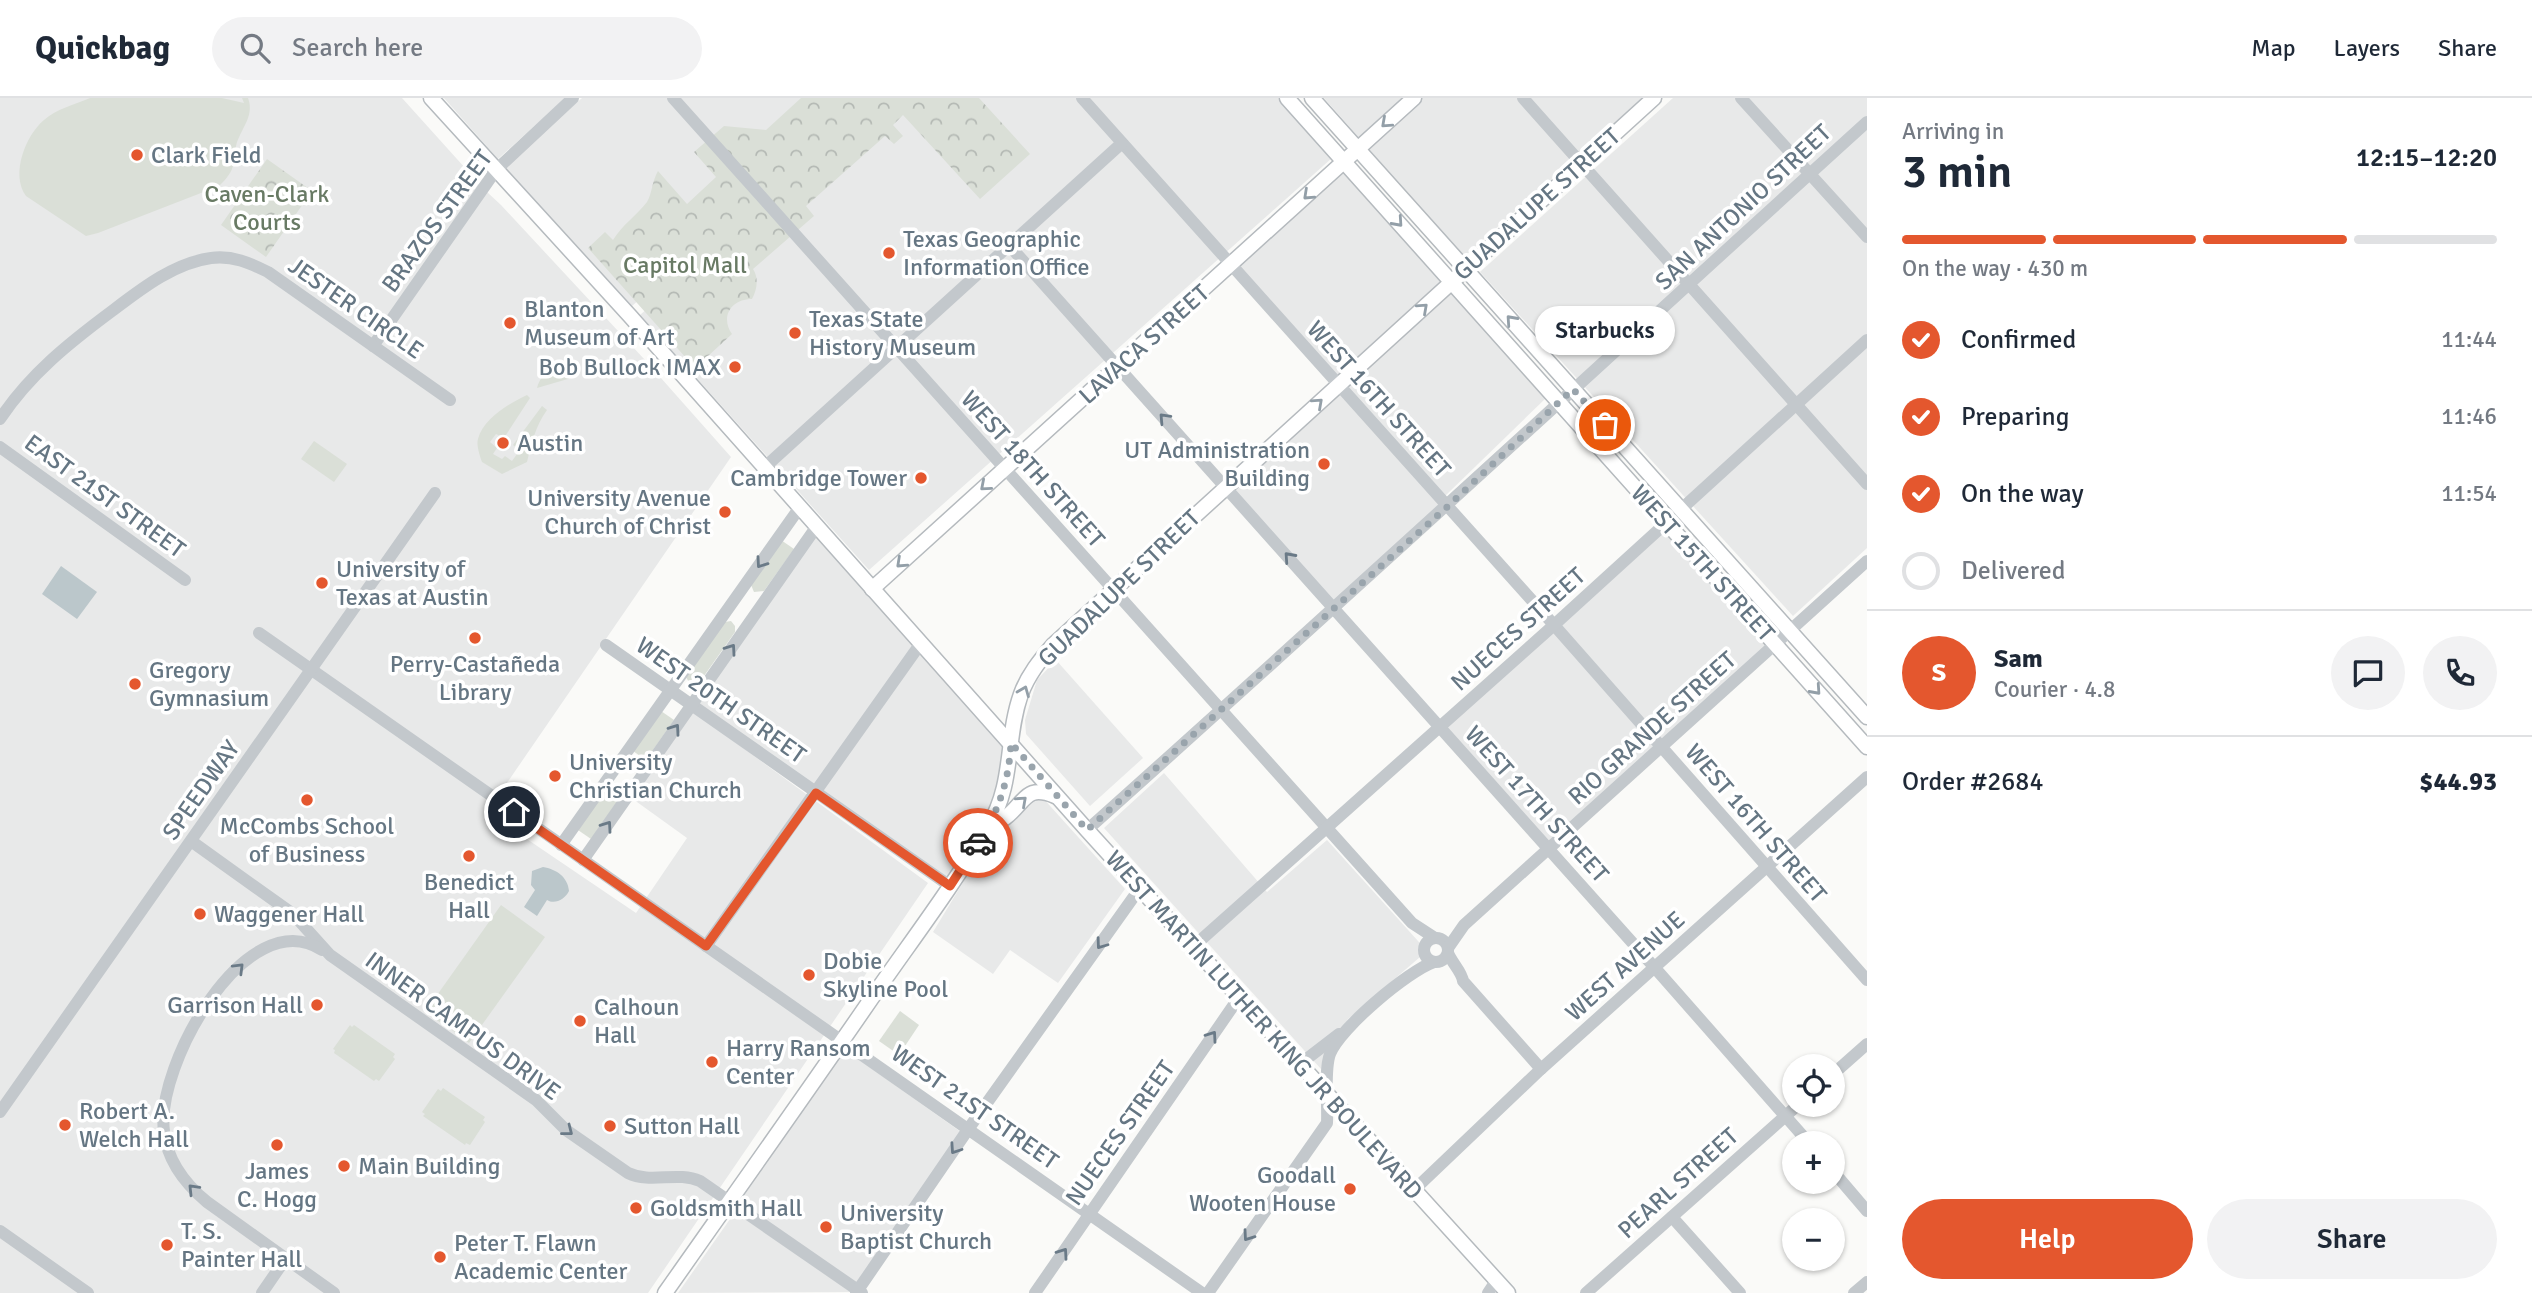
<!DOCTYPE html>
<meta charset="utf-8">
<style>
body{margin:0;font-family:Signika,sans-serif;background:#f2f2f3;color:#1f2937;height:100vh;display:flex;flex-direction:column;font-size:26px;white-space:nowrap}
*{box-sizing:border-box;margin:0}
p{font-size:23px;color:#747a83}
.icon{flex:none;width:38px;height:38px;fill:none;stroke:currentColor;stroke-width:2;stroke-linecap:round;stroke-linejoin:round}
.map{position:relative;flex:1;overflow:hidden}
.drawer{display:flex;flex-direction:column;background:#fff;width:665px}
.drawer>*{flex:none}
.fabs{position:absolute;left:1782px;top:956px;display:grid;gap:14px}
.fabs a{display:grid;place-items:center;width:63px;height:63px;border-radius:50%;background:#fff;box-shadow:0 2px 5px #0004;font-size:35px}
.pin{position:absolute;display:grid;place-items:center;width:60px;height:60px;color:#fff;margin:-30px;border:4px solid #fff;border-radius:50%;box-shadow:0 2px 7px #0007}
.courier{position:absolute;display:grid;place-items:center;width:70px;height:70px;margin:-35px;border:5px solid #e4572e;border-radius:50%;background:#fff;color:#222;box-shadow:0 2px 9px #0007}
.bubble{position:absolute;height:49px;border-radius:24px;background:#fff;box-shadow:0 2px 5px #0004;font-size:23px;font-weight:600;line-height:49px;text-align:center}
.overview em{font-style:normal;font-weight:600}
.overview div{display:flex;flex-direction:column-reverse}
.overview{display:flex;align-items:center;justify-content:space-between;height:119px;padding:0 35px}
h1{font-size:46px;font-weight:600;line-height:52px}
.bar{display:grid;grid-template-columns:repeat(4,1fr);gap:10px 7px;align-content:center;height:84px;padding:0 35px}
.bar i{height:9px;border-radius:5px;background:#e0e1e3}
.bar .selected{background:#e4572e}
.bar p{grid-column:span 4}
.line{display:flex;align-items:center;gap:18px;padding:0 35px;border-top:2px solid #e0e1e3}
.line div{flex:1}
.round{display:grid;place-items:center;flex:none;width:74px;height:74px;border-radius:37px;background:#f2f2f3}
ol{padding:0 35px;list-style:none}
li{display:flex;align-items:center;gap:21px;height:77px}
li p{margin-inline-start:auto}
li .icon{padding:7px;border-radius:50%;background:#e4572e;color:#fff;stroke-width:4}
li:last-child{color:#747a83}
li i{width:38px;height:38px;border:4px solid #e0e1e3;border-radius:50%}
.cta{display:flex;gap:14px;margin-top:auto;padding:14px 35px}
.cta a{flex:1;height:80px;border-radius:42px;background:#e4572e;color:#fff;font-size:28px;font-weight:600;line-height:80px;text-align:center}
.cta a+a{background:#f2f2f3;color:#1f2937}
header{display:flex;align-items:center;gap:42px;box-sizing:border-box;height:98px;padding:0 35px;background:#fff;border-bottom:2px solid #e0e1e3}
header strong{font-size:33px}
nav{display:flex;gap:38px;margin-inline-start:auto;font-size:24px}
.search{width:490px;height:63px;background:#f2f2f3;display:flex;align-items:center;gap:18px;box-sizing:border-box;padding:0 24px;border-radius:38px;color:#747a83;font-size:26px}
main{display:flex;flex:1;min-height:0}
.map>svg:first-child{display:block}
.built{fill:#e8e9e9}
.grass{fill:#dadfd7}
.park{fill:url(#park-crowns)}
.water{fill:#bbc7cb}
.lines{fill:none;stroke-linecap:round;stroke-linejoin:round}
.major-casing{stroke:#b5babe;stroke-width:17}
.minor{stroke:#c3c8cc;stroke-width:12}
.major{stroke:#fff;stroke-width:14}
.oneway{stroke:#939fa8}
.oneway2{stroke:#6a7a87}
.done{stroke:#99a4ac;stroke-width:7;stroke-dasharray:0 12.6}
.route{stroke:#e4572e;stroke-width:9}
.poi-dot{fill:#e4572e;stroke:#fff;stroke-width:2.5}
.labels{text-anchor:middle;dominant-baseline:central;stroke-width:7;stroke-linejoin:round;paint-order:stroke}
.poi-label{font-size:24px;fill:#657683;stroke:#fff;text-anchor:start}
.park-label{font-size:24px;fill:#687a64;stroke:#fff}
.street-label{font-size:24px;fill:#657683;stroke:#fff}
</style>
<header>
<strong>Quickbag</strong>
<div class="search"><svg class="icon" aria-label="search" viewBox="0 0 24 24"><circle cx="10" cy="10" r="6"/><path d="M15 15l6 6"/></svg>Search here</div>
<nav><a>Map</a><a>Layers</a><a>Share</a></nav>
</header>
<main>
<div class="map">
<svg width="1867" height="1195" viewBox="0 0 1867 1195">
<defs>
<pattern id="park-crowns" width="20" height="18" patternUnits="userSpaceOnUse" patternTransform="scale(1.75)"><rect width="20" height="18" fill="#dadfd7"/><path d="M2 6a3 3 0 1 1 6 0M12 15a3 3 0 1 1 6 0" fill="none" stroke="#b4b9b4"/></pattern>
</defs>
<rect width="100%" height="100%" fill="#fafaf8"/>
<!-- built -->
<g class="built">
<path d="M 0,0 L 402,0 L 466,71 L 473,81 L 501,107 L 645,262 L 731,359 L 487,714 L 636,815 L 687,740 L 630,699 L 691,612 L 928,785 L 648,1195 L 0,1195 Z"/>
<path d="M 444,0 L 565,0 L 498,61 Z"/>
<path d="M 582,0 L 864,0 L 632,208 L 503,70 Z"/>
<path d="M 884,0 L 1278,0 L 1332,60 L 869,472 L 640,217 Z"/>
<path d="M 1324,0 L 1642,0 L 1464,159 Z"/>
<path d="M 1673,0 L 1867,0 L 1867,450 L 1793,518 L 1480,174 Z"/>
<path d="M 1344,72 L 1546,300 L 1443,400 L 1234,168 Z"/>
<path d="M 1338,287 L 1447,409 L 1334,510 L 1225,389 Z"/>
<path d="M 817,428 L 1011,645 L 1003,698 L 950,788 L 692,607 Z"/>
<path d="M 1666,431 L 1768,546 L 1546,752 L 1443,632 Z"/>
<path d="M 1056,562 L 1143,660 L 1090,708 L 1026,636 L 1025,622 L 1037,582 Z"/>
<path d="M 1164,675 L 1267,794 L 1327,742 L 1427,853 L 1348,921 L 1326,954 L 1321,971 L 1104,730 Z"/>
<path d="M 1042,699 L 1125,791 L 1058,885 L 1010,852 L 993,876 L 933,834 L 996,730 L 1027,701 Z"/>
<path d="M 844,951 L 961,1034 L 855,1187 L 738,1102 Z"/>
<path d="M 735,1114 L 851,1194 L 678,1195 Z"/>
</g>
<!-- grass -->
<g class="grass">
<path d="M 90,0 L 222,0 L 244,5 L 242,0 L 248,0 C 255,19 240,31 236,48 C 234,57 235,67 230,75 C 227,80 223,84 219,88 L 98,135 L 86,138 L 26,98 C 10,76 26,37 44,22 C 56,11 76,6 90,0 Z"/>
<path d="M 572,266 L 578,278 L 537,290 C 541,273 556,269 572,266 Z"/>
<path d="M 527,297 L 530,300 L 504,340 L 496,336 L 490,344 L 497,350 L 493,356 L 502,361 L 505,358 L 512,363 L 520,352 L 513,347 L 542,308 L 547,312 C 535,329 532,344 527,364 L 502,376 L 482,364 C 480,358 476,347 478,341 C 483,321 508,306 527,297 Z"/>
<path d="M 314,343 L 347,366 L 334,384 L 301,361 Z"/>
<path d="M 781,442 L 794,451 L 764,493 L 754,494 L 751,487 Z"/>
<path d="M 731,523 L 735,528 L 735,534 L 699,585 L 690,586 L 686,579 L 725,524 Z"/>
<path d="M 661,613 L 674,622 L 646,662 L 633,653 Z"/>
<path d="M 606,692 L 619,701 L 591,741 L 578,732 Z"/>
<path d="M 501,807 L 545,839 L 469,945 L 452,932 L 457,924 L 456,923 L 461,915 L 459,913 L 453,921 L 450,919 L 444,927 L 425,914 Z"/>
<path d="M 900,913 L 919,927 L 899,957 L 879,943 Z"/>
<path d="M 350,927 L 352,929 L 354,927 L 395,956 L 393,959 L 395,961 L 379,983 L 376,981 L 374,983 L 334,955 L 335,952 L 333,951 Z"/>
<path d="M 443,990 L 485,1019 L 483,1022 L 485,1024 L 470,1047 L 466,1045 L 465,1047 L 423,1018 L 425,1016 L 422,1014 L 438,991 L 441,993 Z"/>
</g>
<!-- park -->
<g class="park">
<path d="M 801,0 L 979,0 L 1030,56 L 980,101 L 903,17 L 893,27 L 903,38 L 894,46 L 885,38 L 806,108 L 814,118 L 753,171 C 759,180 757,192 752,201 C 731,201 720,219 732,236 L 695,270 L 588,150 L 605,134 L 613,142 C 622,127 636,118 647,104 C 652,96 652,83 658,73 L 687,106 L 716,79 L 694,54 L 724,28 L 766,32 Z"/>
<path d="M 267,61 L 312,93 L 266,159 L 221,127 Z"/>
</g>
<!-- water -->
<g class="water">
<path d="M 61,468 L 97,494 L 77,521 L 42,496 Z"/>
<path d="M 543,769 C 556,771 568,779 569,793 C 565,801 555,807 547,802 L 537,818 L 524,809 L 535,792 L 531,787 L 532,773 Z"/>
</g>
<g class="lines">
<defs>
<g id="major">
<path d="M 431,0 L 630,218 L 1087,732 L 1508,1195"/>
<path d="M 1287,0 L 1867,649"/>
<path d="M 1312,0 L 1867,619"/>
<path d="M 872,491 L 1414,0"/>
<path d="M 990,727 C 995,725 1001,723 1005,720 C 1026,704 1025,686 1055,698"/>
<path d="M 665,1195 C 736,1094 808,993 878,891 C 915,838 955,785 988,729 C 1015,684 1005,641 1021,596 C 1028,577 1040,562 1053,547 L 1654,0"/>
</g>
</defs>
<!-- major casing -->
<use href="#major" class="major-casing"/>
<!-- minor -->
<g class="minor">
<path d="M 673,0 L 1412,825 L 1435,840"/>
<path d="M 1082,0 L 1554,527 L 1867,882"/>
<path d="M 1523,0 L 1867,386"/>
<path d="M 1741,0 L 1867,139"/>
<path d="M 1008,146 L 1655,870 L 1809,1045"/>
<path d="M 373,248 L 496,72 L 573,0"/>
<path d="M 0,321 C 30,276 69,245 112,213 C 141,191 174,165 211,160 C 232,157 250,165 268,174 L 450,302"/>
<path d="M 0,349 L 185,482"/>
<path d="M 765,369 L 1122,45"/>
<path d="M 259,535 L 1202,1195"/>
<path d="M 606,547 L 950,788"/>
<path d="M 1087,732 C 1349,498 1607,260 1867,24"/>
<path d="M 191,743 L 293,816 L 330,857 L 536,1002 L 566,1032 L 628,1075 C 651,1086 677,1073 700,1083 L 862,1195"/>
<path d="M 561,747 L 800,409"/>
<path d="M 583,762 L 817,428"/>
<circle cx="1436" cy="852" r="12"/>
<path d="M 706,848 L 921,545"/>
<path d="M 1194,848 L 1554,527 L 1867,242"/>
<path d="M 1448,850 L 1464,827 L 1867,463"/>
<path d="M 322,852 C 246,803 155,969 164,1033 C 167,1062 184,1085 207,1104 L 334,1195"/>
<path d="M 1448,855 C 1452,865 1462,874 1463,883 L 1541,971"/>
<path d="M 1300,966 L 1339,936"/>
<path d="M 1832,977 L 1867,946"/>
<path d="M 0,1014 L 435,395"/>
<path d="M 1832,1072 L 1867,1113"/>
<path d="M 1414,1092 L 1541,971 L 1867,679"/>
<path d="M 1672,1119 L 1740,1195"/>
<path d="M 0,1133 L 88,1195"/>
<path d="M 262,1195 L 286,1160"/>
<path d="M 856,1195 L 969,1030 L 1140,790"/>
<path d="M 1035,1195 L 1240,898"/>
<path d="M 1208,1195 L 1327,1025 C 1328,1006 1324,972 1330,956 C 1340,930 1408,873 1434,864"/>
<path d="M 1488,1195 L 1496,1183"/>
<path d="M 1586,1195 L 1799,1006"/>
<path d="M 1854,1195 L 1867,1184"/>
</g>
<!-- major -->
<use href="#major" class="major"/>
</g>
<!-- one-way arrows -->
<defs><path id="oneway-chevron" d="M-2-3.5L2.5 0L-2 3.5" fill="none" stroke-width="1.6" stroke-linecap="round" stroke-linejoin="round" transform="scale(1.75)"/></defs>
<g class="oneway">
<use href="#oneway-chevron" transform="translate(1386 25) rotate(138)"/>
<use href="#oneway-chevron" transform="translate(1308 97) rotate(137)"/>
<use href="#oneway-chevron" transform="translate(1398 124) rotate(48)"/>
<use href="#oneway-chevron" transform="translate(1423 210) rotate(-42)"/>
<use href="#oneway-chevron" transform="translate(1511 222) rotate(-132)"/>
<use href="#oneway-chevron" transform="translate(1318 305) rotate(-42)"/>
<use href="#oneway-chevron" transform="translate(985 388) rotate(139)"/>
<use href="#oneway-chevron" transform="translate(901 465) rotate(137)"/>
<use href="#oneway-chevron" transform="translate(1816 592) rotate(48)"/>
<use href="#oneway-chevron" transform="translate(1024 593) rotate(-68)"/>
<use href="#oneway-chevron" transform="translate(1022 703) rotate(-42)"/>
</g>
<g class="oneway2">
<use href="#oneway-chevron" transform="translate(1164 320) rotate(-133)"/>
<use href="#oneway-chevron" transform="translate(1289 459) rotate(-132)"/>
<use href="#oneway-chevron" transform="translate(761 465) rotate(125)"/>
<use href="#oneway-chevron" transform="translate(731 551) rotate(-55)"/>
<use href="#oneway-chevron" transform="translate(675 631) rotate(-55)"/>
<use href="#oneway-chevron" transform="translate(607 728) rotate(-55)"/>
<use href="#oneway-chevron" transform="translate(1101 846) rotate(126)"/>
<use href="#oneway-chevron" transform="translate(239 870) rotate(-45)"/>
<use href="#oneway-chevron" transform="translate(1212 938) rotate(-55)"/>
<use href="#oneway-chevron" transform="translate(568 1033) rotate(38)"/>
<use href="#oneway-chevron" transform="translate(955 1051) rotate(124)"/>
<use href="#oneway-chevron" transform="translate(193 1091) rotate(-134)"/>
<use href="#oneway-chevron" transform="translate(1248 1138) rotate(125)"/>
<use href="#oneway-chevron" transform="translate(1063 1155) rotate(-55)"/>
</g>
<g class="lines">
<!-- done -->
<path class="done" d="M 978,745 C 999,713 1009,682 1011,645 L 1087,732 L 1447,409 L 1573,291 L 1605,327"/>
<!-- route -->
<path class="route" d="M 514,714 L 706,848 L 816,695 L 950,788 L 978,745"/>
</g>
<!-- markers -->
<g class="poi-dot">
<circle cx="137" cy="57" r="7"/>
<circle cx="889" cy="155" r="7"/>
<circle cx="510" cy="225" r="7"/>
<circle cx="795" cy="235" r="7"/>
<circle cx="735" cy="269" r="7"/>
<circle cx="503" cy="345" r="7"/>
<circle cx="1324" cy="366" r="7"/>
<circle cx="921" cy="380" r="7"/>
<circle cx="725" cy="414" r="7"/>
<circle cx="322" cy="485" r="7"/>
<circle cx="475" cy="540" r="7"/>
<circle cx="135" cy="586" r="7"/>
<circle cx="555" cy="678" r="7"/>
<circle cx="307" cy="702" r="7"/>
<circle cx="469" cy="758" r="7"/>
<circle cx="200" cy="816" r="7"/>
<circle cx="809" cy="877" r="7"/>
<circle cx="317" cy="907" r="7"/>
<circle cx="580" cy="923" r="7"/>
<circle cx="712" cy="964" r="7"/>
<circle cx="65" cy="1027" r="7"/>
<circle cx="610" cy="1028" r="7"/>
<circle cx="277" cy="1047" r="7"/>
<circle cx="344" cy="1068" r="7"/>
<circle cx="1350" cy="1091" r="7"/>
<circle cx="636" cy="1110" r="7"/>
<circle cx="826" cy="1129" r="7"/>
<circle cx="167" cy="1147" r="7"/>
<circle cx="440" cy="1159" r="7"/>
</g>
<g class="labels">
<!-- poi labels -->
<g class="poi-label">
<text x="151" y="57">Clark Field</text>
<text x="903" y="141">Texas Geographic<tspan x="903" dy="28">Information Office</tspan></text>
<text x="524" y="211">Blanton<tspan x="524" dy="28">Museum of Art</tspan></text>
<text x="809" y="221">Texas State<tspan x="809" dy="28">History Museum</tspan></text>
<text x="721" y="269" text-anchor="end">Bob Bullock IMAX</text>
<text x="517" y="345">Austin</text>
<text x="1310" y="352" text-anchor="end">UT Administration<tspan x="1310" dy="28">Building</tspan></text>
<text x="907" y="380" text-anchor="end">Cambridge Tower</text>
<text x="711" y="400" text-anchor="end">University Avenue<tspan x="711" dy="28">Church of Christ</tspan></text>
<text x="336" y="471">University of<tspan x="336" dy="28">Texas at Austin</tspan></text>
<text x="475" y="566" text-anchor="middle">Perry-Castañeda<tspan x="475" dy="28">Library</tspan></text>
<text x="149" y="572">Gregory<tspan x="149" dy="28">Gymnasium</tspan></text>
<text x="569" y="664">University<tspan x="569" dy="28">Christian Church</tspan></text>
<text x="307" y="728" text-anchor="middle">McCombs School<tspan x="307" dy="28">of Business</tspan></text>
<text x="469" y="784" text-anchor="middle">Benedict<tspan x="469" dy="28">Hall</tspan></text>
<text x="214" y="816">Waggener Hall</text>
<text x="823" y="863">Dobie<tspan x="823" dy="28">Skyline Pool</tspan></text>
<text x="303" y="907" text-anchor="end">Garrison Hall</text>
<text x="594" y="909">Calhoun<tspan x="594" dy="28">Hall</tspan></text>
<text x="726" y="950">Harry Ransom<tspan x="726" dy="28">Center</tspan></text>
<text x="79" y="1013">Robert A.<tspan x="79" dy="28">Welch Hall</tspan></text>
<text x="624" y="1028">Sutton Hall</text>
<text x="358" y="1068">Main Building</text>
<text x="277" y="1073" text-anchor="middle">James<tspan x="277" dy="28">C. Hogg</tspan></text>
<text x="1336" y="1077" text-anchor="end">Goodall<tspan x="1336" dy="28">Wooten House</tspan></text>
<text x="650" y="1110">Goldsmith Hall</text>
<text x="840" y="1115">University<tspan x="840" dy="28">Baptist Church</tspan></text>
<text x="181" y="1133">T. S.<tspan x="181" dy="28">Painter Hall</tspan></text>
<text x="454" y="1145">Peter T. Flawn<tspan x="454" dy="28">Academic Center</tspan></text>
</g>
<!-- park labels -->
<g class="park-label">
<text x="267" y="96">Caven-Clark<tspan x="267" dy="28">Courts</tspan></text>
<text x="685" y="167">Capitol Mall</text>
</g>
<!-- street labels -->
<g class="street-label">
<text transform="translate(1537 106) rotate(-42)">GUADALUPE STREET</text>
<text transform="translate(1743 109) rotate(-43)">SAN ANTONIO STREET</text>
<text transform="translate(437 123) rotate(-54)">BRAZOS STREET</text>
<text transform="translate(356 210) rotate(35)">JESTER CIRCLE</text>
<text transform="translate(1144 246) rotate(-42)">LAVACA STREET</text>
<text transform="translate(1379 301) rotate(48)">WEST 16TH STREET</text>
<text transform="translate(1033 371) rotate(48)">WEST 18TH STREET</text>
<text transform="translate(105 398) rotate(36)">EAST 21ST STREET</text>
<text transform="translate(1703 465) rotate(48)">WEST 15TH STREET</text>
<text transform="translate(1119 490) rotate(-44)">GUADALUPE STREET</text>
<text transform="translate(1518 531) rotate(-42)">NUECES STREET</text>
<text transform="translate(721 602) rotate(35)">WEST 20TH STREET</text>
<text transform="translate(1652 630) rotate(-42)">RIO GRANDE STREET</text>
<text transform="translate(201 692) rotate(-55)">SPEEDWAY</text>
<text transform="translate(1537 706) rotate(48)">WEST 17TH STREET</text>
<text transform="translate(1756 725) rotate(49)">WEST 16TH STREET</text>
<text transform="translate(1625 868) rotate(-42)">WEST AVENUE</text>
<text transform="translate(1264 927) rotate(48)">WEST MARTIN LUTHER KING JR BOULEVARD</text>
<text transform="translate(463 928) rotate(36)">INNER CAMPUS DRIVE</text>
<text transform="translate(975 1009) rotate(35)">WEST 21ST STREET</text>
<text transform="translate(1120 1035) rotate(-55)">NUECES STREET</text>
<text transform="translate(1678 1085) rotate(-42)">PEARL STREET</text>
</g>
</g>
</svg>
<div class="fabs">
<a><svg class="icon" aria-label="locate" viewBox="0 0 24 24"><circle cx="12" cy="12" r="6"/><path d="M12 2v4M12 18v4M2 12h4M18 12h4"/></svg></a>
<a>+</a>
<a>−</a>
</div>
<div class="pin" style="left:1605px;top:327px;background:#ea580c"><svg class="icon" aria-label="bag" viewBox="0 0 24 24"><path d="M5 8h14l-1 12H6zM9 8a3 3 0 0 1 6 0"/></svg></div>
<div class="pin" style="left:514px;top:714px;background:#1f2937"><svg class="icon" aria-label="home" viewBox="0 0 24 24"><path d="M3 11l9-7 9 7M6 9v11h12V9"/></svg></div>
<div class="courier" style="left:978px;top:745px"><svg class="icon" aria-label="car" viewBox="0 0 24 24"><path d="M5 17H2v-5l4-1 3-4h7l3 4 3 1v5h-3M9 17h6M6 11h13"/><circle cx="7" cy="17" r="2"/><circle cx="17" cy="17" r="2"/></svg></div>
<div class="bubble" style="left:1535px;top:208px;width:140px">Starbucks</div>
</div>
<section class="drawer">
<div class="overview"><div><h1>3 min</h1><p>Arriving in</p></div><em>12:15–12:20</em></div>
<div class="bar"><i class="selected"></i><i class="selected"></i><i class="selected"></i><i></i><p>On the way · 430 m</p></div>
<ol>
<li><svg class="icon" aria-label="check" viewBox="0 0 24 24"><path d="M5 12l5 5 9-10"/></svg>Confirmed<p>11:44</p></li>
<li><svg class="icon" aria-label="check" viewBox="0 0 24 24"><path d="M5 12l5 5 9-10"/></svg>Preparing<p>11:46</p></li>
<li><svg class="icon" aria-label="check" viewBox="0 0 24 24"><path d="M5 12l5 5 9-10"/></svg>On the way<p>11:54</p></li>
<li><i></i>Delivered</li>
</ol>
<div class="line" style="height:126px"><b class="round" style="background:#e4572e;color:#fff">S</b><div><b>Sam</b><p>Courier · 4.8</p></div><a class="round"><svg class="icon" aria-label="chat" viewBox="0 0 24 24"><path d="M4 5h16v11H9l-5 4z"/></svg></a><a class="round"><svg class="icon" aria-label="phone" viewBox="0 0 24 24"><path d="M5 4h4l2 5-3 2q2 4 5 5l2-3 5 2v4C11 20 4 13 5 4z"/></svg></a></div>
<div class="line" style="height:91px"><div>Order #2684</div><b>$44.93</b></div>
<div class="cta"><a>Help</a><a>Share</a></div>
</section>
</main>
